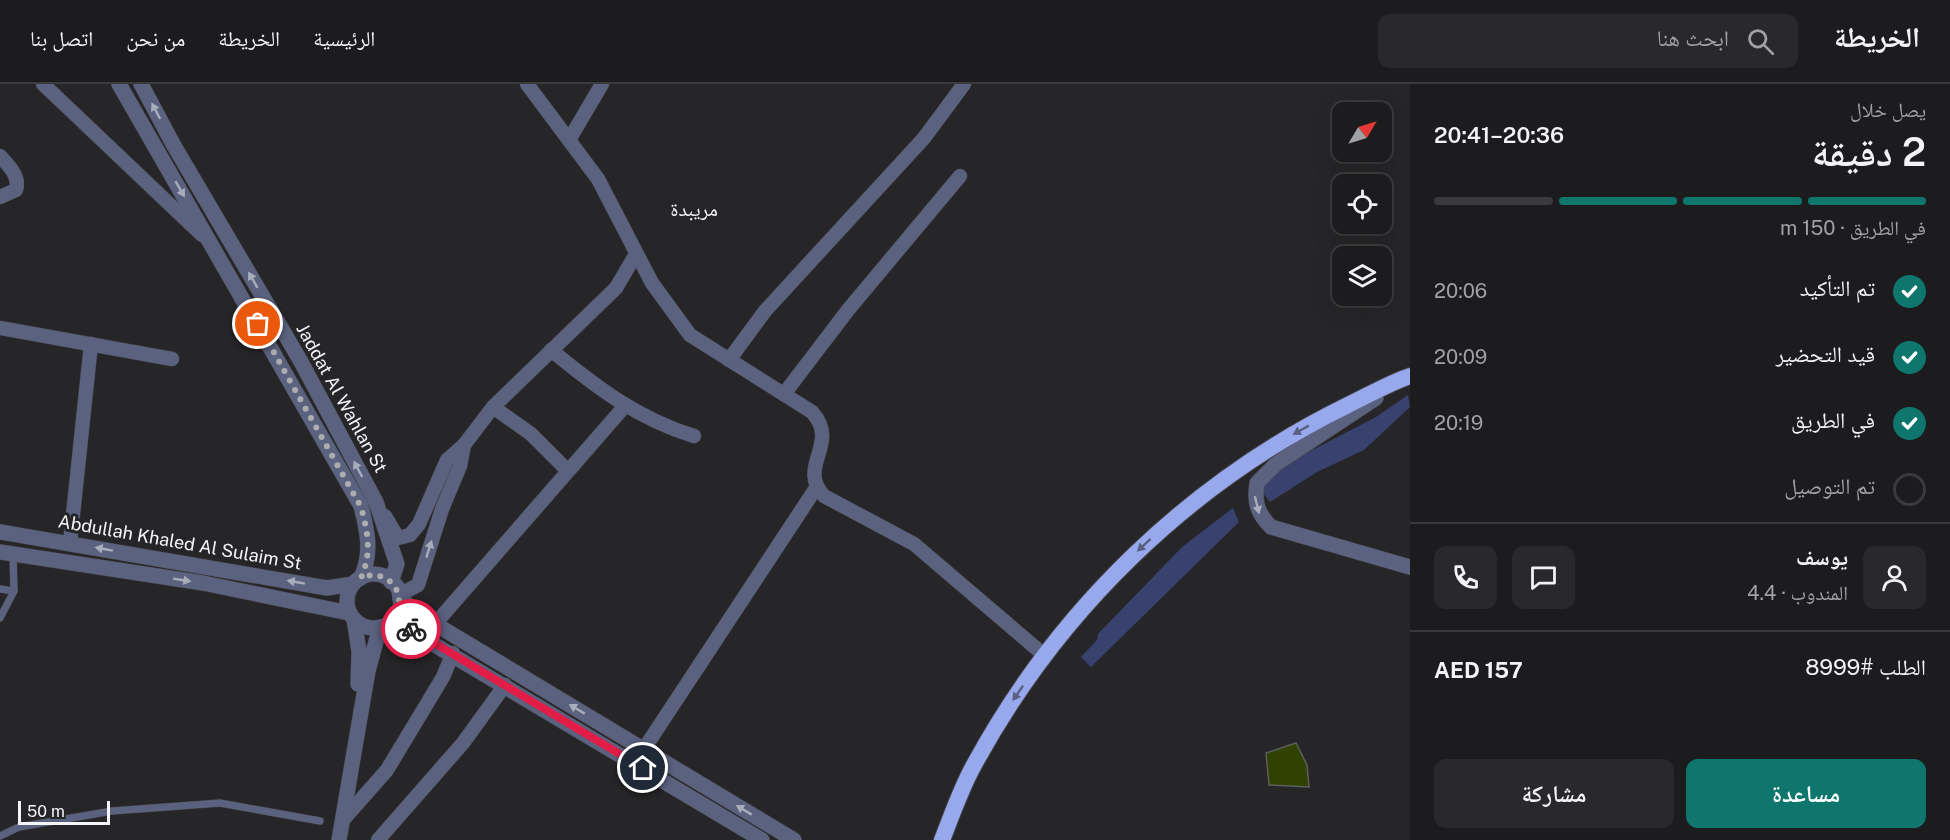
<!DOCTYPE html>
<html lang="ar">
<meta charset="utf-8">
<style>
body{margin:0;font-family:"Public Sans","Noto Naskh Arabic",sans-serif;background:#29292b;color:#f1f3f6;direction:rtl;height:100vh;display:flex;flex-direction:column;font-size:22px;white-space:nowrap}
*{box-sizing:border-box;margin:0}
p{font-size:20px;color:#a0a1a4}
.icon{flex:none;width:33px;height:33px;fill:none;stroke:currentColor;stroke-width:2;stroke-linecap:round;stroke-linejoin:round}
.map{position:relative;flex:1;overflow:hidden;direction:ltr}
.drawer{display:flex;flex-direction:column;background:#1c1c1e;width:540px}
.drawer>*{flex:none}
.needle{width:39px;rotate:52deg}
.fabs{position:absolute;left:1332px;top:18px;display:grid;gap:12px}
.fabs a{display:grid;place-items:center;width:60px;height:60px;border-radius:12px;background:#1c1c1e;box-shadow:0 6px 24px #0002,0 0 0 2px #3a3a3c;font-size:30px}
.scale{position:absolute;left:18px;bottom:15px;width:92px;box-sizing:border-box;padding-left:6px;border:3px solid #f4f5f6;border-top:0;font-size:16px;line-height:21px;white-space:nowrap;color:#f4f5f6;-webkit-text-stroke:4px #262628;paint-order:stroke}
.pin{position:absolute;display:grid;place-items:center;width:51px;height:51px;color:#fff;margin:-26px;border:3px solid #fff;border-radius:50%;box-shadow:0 2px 6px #0007}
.courier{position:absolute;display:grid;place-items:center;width:60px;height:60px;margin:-30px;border:4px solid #e11d48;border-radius:50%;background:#fff;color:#222;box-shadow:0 2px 8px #0007}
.overview em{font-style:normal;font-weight:600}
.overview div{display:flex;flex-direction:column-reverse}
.overview{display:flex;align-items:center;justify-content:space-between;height:102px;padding:0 24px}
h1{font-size:39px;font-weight:600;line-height:45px}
.bar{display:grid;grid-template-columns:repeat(4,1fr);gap:9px 6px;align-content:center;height:72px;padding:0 24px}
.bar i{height:8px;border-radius:4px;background:#3a3a3c}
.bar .selected{background:#0f766e}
.bar p{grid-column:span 4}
.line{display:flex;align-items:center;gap:15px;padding:0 24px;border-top:2px solid #3a3a3c}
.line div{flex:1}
.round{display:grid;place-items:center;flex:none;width:63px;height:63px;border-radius:12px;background:#29292b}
ol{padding:0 24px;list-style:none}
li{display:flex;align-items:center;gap:18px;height:66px}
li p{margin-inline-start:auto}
li .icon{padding:6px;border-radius:50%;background:#0f766e;color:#fff;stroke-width:4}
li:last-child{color:#a0a1a4}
li i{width:33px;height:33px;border:3px solid #3a3a3c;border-radius:50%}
.cta{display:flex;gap:12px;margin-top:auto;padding:12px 24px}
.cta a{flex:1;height:69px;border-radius:12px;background:#0f766e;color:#fff;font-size:24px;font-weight:600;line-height:69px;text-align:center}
.cta a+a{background:#29292b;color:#f1f3f6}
header{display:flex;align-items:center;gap:36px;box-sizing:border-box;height:84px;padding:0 30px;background:#1c1c1e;border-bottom:2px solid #3a3a3c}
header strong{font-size:28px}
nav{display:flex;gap:33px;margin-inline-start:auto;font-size:21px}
.search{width:420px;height:54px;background:#29292b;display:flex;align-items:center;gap:15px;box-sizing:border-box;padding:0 21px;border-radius:12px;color:#a0a1a4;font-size:22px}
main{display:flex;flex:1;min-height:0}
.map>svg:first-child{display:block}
.green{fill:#39416e}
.building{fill:#2f4200;stroke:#5d5f5c;stroke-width:1.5}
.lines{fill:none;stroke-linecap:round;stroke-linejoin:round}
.service-casing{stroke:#434345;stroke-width:8}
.minor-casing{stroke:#434345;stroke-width:15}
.tertiary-casing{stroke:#434345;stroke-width:16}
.trunk-casing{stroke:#434345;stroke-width:18}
.service{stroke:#5b6280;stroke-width:7}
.minor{stroke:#5b6280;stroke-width:14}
.tertiary{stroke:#5b6280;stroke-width:15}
.trunk{stroke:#98a8ed;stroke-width:16}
.oneway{fill:#a8acbb}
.oneway2{fill:#596081}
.done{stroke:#acadae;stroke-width:6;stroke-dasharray:0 10.8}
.route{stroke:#e11d48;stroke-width:8}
.labels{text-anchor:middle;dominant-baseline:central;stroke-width:6;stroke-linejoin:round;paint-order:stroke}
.street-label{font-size:18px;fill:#f4f5f6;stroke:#262628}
.neighbourhood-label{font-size:20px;fill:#f4f5f6;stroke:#262628}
</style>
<header>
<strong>الخريطة</strong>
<div class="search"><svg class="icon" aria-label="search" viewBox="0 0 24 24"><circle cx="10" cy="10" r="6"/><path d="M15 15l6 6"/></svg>ابحث هنا</div>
<nav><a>الرئيسية</a><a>الخريطة</a><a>من نحن</a><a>اتصل بنا</a></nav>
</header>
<main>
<section class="drawer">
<div class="overview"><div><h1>2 دقيقة</h1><p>يصل خلال</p></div><em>20:36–20:41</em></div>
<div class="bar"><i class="selected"></i><i class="selected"></i><i class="selected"></i><i></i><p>في الطريق · 150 m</p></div>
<ol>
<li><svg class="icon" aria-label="check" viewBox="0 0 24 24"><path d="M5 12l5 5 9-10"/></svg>تم التأكيد<p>20:06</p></li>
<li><svg class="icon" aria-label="check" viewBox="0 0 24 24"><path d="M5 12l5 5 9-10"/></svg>قيد التحضير<p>20:09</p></li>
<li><svg class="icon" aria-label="check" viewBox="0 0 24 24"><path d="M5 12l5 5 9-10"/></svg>في الطريق<p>20:19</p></li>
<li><i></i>تم التوصيل</li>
</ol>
<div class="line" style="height:108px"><a class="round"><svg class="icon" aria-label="person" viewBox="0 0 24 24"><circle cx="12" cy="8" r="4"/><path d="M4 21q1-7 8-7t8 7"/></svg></a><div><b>يوسف</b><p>المندوب · 4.4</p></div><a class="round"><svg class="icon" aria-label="chat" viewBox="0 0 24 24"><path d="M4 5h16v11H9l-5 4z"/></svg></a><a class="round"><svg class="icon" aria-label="phone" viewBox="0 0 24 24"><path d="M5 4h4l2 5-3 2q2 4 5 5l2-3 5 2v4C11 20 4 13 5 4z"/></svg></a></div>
<div class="line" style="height:78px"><div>الطلب #8999</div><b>AED 157</b></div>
<div class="cta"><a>مساعدة</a><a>مشاركة</a></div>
</section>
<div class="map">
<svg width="1410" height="756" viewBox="0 0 1410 756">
<rect width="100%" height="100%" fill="#262628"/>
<!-- green -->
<g class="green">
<path d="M 1408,311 L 1410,323 L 1364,366 L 1317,388 L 1270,418 L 1262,408 L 1262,398 L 1295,375 L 1376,333 Z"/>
<path d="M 1233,424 L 1239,438 L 1091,583 L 1081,573 L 1097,556 L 1098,550 L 1182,463 Z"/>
</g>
<!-- building -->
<path class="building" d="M 1296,659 L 1307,681 L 1309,703 L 1269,701 L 1266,669 Z"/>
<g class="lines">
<defs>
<g id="service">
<path d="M 0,505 L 14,507"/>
<path d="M 0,534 L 14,507 L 13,471"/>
<path d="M 0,752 L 19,743 L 112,727 L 220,719 L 320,737"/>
</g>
<g id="minor">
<path d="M 43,0 L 202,151"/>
<path d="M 527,0 L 598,95 L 652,199 L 690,251 L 812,328 C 841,360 796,382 824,412 L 914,460 L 1044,571"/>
<path d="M 569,56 L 602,0"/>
<path d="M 0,72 C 9,82 20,92 16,106 L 0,113"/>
<path d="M 0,244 L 172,275"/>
<path d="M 551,266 C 596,303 638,335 694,352"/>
<path d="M 729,276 L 765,227 L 924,54 L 964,0"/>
<path d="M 784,310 L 848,226 L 960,92"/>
<path d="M 493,323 L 531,350 L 567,386"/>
<path d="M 385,432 L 398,454 L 410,451 L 419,440 L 447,376 L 464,361 L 493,323 L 616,204 L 636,170"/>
<path d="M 70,459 L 91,260"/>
<path d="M 399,511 L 418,501 L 442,425 L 460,382 L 464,361"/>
<path d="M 435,540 L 624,323"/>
<path d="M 644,665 L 816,404"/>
<path d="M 342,737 L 387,686 L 443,593 L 453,569"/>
<path d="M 378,756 L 463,659 L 505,601"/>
</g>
<g id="tertiary">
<path d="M 119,0 L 361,422 C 368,449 372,469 361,494"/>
<path d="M 141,0 L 173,60 L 300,276 L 376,418 L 397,480 L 391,498"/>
<path d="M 1376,314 L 1276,380 L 1257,399 C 1254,418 1257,429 1271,443 L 1410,483"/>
<path d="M 0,448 L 327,504 L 353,500"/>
<path d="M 0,468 L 203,499 L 349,529"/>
<circle cx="374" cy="517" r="27"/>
<path d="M 400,515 L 435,540 L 794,756"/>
<path d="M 354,535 L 359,567 L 358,600"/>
<path d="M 393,536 L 762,756"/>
<path d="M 339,756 L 368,587 L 380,543"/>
</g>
<path id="trunk" d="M 942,756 C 952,731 961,704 974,681 C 1058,526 1190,398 1348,321 C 1369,311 1389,299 1410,292"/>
</defs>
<!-- service casing -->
<use href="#service" class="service-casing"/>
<!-- minor casing -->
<use href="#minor" class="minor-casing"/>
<!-- tertiary casing -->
<use href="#tertiary" class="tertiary-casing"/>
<!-- trunk casing -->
<use href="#trunk" class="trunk-casing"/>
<!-- service -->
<use href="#service" class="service"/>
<!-- minor -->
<use href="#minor" class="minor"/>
<!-- tertiary -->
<use href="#tertiary" class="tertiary"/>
<!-- trunk -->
<use href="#trunk" class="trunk"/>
</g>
<!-- one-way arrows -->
<defs><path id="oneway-solid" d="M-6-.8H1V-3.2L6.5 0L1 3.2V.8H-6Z" transform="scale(1.5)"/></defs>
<g class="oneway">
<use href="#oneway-solid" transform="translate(156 27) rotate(-118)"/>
<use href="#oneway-solid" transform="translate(180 105) rotate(60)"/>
<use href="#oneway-solid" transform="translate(253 196) rotate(-120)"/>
<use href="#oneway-solid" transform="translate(358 385) rotate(-118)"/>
<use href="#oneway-solid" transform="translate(1257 421) rotate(76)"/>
<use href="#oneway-solid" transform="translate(104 465) rotate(-170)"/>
<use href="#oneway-solid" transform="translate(429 465) rotate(-73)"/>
<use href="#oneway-solid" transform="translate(182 496) rotate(9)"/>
<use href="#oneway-solid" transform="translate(296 498) rotate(-170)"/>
<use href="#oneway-solid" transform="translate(577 625) rotate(-149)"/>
<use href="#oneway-solid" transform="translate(744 726) rotate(-149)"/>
</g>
<g class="oneway2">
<use href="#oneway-solid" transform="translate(1301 346) rotate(151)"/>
<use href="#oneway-solid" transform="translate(1144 461) rotate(137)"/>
<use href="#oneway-solid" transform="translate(1018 609) rotate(125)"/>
</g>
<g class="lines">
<!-- done -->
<path class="done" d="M 258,240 L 361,423 C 368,449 372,469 361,494 C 389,482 410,512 393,536 L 411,545"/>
<!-- route -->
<path class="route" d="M 411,545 L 643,684"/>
</g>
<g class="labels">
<!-- street labels -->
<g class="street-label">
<text transform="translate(342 314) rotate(61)">Jaddat Al Wahlan St</text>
<text transform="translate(180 458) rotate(10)">Abdullah Khaled Al Sulaim St</text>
</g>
<!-- neighbourhood labels -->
<g class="neighbourhood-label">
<text x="694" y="125">مريبدة</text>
</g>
</g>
</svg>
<div class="fabs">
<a><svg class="needle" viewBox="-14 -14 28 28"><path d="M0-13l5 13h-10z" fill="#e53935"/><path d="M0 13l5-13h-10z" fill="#a0a1a4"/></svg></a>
<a><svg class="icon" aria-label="locate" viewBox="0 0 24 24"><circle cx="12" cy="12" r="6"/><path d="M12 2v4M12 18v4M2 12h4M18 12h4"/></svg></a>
<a><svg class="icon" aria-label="layers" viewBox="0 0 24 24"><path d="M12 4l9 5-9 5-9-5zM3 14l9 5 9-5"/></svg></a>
</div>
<div class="scale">50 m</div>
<div class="pin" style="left:258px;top:240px;background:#ea580c"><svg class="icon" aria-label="bag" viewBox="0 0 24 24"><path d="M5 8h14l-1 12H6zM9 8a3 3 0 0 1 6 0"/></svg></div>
<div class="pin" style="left:643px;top:684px;background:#1f2937"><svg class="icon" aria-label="home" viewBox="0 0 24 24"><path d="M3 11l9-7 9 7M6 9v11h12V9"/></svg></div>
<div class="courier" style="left:411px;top:545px"><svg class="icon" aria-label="bike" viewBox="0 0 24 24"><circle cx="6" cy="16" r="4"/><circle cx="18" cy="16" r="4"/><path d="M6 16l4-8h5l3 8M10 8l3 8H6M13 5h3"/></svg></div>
</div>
</main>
